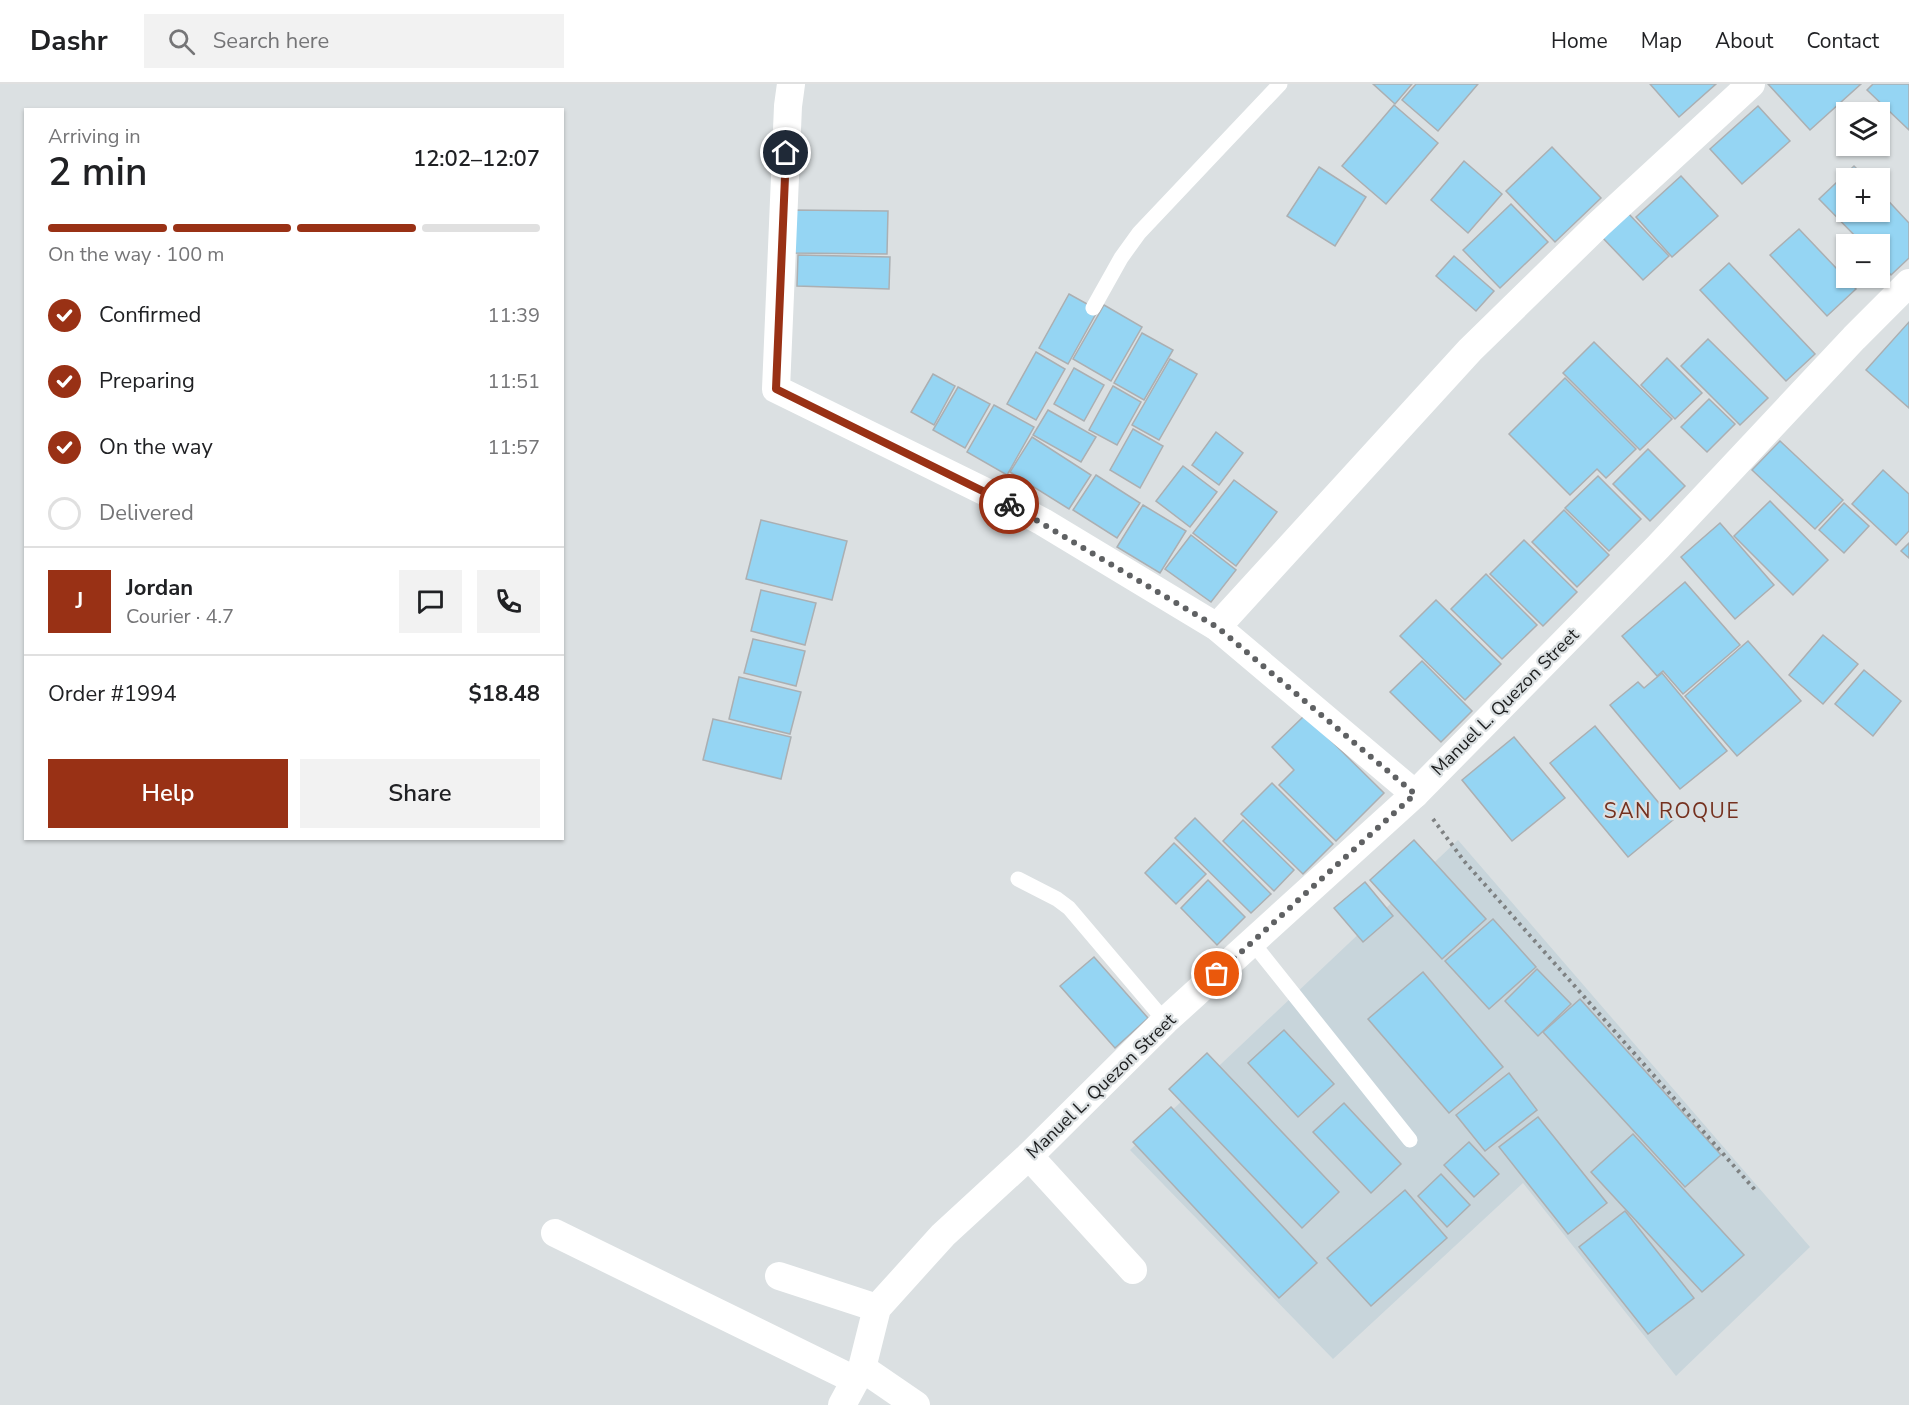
<!DOCTYPE html>
<meta charset="utf-8">
<style>
body{margin:0;font-family:"Nunito Sans",sans-serif;background:#f2f2f2;color:#202124;height:100vh;display:flex;flex-direction:column;font-size:22px;white-space:nowrap}
*{box-sizing:border-box;margin:0}
p{font-size:20px;color:#757577}
.icon{flex:none;width:33px;height:33px;fill:none;stroke:currentColor;stroke-width:2;stroke-linecap:round;stroke-linejoin:round}
.map{position:relative;flex:1;overflow:hidden}
.drawer{position:absolute;left:24px;top:24px;width:540px;height:732px;display:flex;flex-direction:column;background:#fff;border-radius:0px;box-shadow:0 2px 4px #0004}
.drawer>*{flex:none}
.controls{position:absolute;left:1836px;top:18px;display:grid;gap:12px}
.controls a{display:grid;place-items:center;width:54px;height:54px;border-radius:0px;background:#fff;box-shadow:0 2px 4px #0004;font-size:30px}
.pin{position:absolute;display:grid;place-items:center;width:51px;height:51px;color:#fff;margin:-26px;border:3px solid #fff;border-radius:50%;box-shadow:0 2px 6px #0007}
.courier{position:absolute;display:grid;place-items:center;width:60px;height:60px;margin:-30px;border:4px solid #993115;border-radius:50%;background:#fff;color:#222;box-shadow:0 2px 8px #0007}
.summary em{font-style:normal;font-weight:600}
.summary div{display:flex;flex-direction:column-reverse}
.summary{display:flex;align-items:center;justify-content:space-between;height:102px;padding:0 24px}
h1{font-size:39px;font-weight:600;line-height:45px}
.bar{display:grid;grid-template-columns:repeat(4,1fr);gap:9px 6px;align-content:center;height:72px;padding:0 24px}
.bar i{height:8px;border-radius:4px;background:#e0e0e0}
.bar .on{background:#993115}
.bar p{grid-column:span 4}
.line{display:flex;align-items:center;gap:15px;padding:0 24px;border-top:2px solid #e0e0e0}
.line div{flex:1}
.round{display:grid;place-items:center;flex:none;width:63px;height:63px;border-radius:0px;background:#f2f2f2}
ol{padding:0 24px;list-style:none}
li{display:flex;align-items:center;gap:18px;height:66px}
li p{margin-inline-start:auto}
li .icon{padding:6px;border-radius:50%;background:#993115;color:#fff;stroke-width:4}
li:last-child{color:#757577}
li i{width:33px;height:33px;border:3px solid #e0e0e0;border-radius:50%}
.cta{display:flex;gap:12px;margin-top:auto;padding:12px 24px}
.cta a{flex:1;height:69px;border-radius:0px;background:#993115;color:#fff;font-size:24px;font-weight:600;line-height:69px;text-align:center}
.cta a+a{background:#f2f2f2;color:#202124}
header{display:flex;align-items:center;gap:36px;box-sizing:border-box;height:84px;padding:0 30px;background:#fff;border-bottom:2px solid #e0e0e0}
header strong{font-size:28px}
nav{display:flex;gap:33px;margin-inline-start:auto;font-size:21px}
.search{width:420px;height:54px;background:#f2f2f2;display:flex;align-items:center;gap:15px;box-sizing:border-box;padding:0 21px;border-radius:0px;color:#757577;font-size:22px}
.map>svg:first-child{display:block}
.built{fill:#c8d5db}
.building{fill:#95d5f3;stroke:#abafb2;stroke-width:1.5}
.lines{fill:none;stroke-linecap:round;stroke-linejoin:round}
.path{stroke:#7e8182;stroke-width:4;stroke-dasharray:3 4.5;stroke-linecap:butt}
.lane{stroke:#fff;stroke-width:15}
.street{stroke:#fff;stroke-width:28}
.done{stroke:#5f6163;stroke-width:6;stroke-dasharray:0 10.8}
.route{stroke:#993115;stroke-width:8}
.labels{text-anchor:middle;dominant-baseline:central;stroke-width:4.5;stroke-linejoin:round;paint-order:stroke}
.street-label{font-size:18px;fill:#1c1d1e;stroke:#dbe0e2}
.quarter-label{font-size:21px;letter-spacing:1.5px;fill:#75311f;stroke:#dbe0e2}
</style>
<header>
<strong>Dashr</strong>
<div class="search"><svg class="icon" aria-label="search" viewBox="0 0 24 24"><circle cx="10" cy="10" r="6"/><path d="M15 15l6 6"/></svg>Search here</div>
<nav><a>Home</a><a>Map</a><a>About</a><a>Contact</a></nav>
</header>
<div class="map">
<svg width="1909" height="1321" viewBox="0 0 1909 1321">
<rect width="100%" height="100%" fill="#dbe0e2"/>
<!-- built -->
<path class="built" d="M 1458,756 L 1810,1163 L 1676,1292 L 1523,1099 L 1333,1275 L 1130,1066 Z"/>
<!-- building -->
<g class="building">
<path d="M 1373,0 L 1412,0 L 1395,20 Z"/>
<path d="M 1416,0 L 1478,0 L 1438,47 L 1402,16 Z"/>
<path d="M 1650,0 L 1716,0 L 1679,33 Z"/>
<path d="M 1768,0 L 1861,0 L 1810,46 Z"/>
<path d="M 1873,0 L 1909,0 L 1909,46 L 1867,6 Z"/>
<path d="M 1394,21 L 1438,59 L 1386,120 L 1342,82 Z"/>
<path d="M 1758,22 L 1790,57 L 1742,100 L 1710,65 Z"/>
<path d="M 1552,63 L 1601,114 L 1555,158 L 1506,107 Z"/>
<path d="M 1464,77 L 1502,110 L 1468,149 L 1431,116 Z"/>
<path d="M 1854,82 L 1866,94 L 1846,94 L 1846,128 L 1880,128 L 1880,108 L 1909,139 L 1909,174 L 1891,191 L 1880,178 L 1880,160 L 1863,160 L 1819,115 Z"/>
<path d="M 1319,83 L 1366,113 L 1335,162 L 1287,132 Z"/>
<path d="M 1681,92 L 1718,132 L 1672,173 L 1636,133 Z"/>
<path d="M 1511,120 L 1548,158 L 1500,204 L 1463,166 Z"/>
<path d="M 792,126 L 888,127 L 887,170 L 791,169 Z"/>
<path d="M 1626,127 L 1669,172 L 1643,196 L 1600,151 Z"/>
<path d="M 1799,145 L 1856,205 L 1827,232 L 1770,171 Z"/>
<path d="M 798,171 L 890,173 L 889,205 L 797,202 Z"/>
<path d="M 1454,172 L 1494,207 L 1476,227 L 1436,192 Z"/>
<path d="M 1729,179 L 1815,270 L 1786,297 L 1700,206 Z"/>
<path d="M 1069,210 L 1098,226 L 1068,280 L 1039,264 Z"/>
<path d="M 1104,221 L 1142,243 L 1111,297 L 1073,275 Z"/>
<path d="M 1909,238 L 1909,324 L 1866,286 Z"/>
<path d="M 1142,249 L 1173,266 L 1144,316 L 1114,299 Z"/>
<path d="M 1708,255 L 1768,314 L 1740,341 L 1681,282 Z"/>
<path d="M 1594,258 L 1672,335 L 1640,366 L 1563,289 Z"/>
<path d="M 1036,268 L 1065,285 L 1036,336 L 1007,320 Z"/>
<path d="M 1667,274 L 1702,309 L 1675,335 L 1641,301 Z"/>
<path d="M 1170,275 L 1197,290 L 1159,356 L 1132,341 Z"/>
<path d="M 1074,284 L 1104,301 L 1084,337 L 1054,320 Z"/>
<path d="M 933,290 L 955,302 L 934,341 L 911,328 Z"/>
<path d="M 1565,294 L 1636,365 L 1606,394 L 1597,385 L 1570,411 L 1509,350 Z"/>
<path d="M 1113,302 L 1141,318 L 1117,361 L 1089,346 Z"/>
<path d="M 958,303 L 990,320 L 965,364 L 933,346 Z"/>
<path d="M 1709,315 L 1735,340 L 1707,368 L 1681,343 Z"/>
<path d="M 994,321 L 1034,343 L 1007,391 L 967,368 Z"/>
<path d="M 1048,326 L 1096,353 L 1081,378 L 1033,351 Z"/>
<path d="M 1133,345 L 1163,362 L 1140,404 L 1110,386 Z"/>
<path d="M 1216,348 L 1243,369 L 1219,401 L 1192,381 Z"/>
<path d="M 1032,353 L 1091,391 L 1069,425 L 1010,388 Z"/>
<path d="M 1780,357 L 1843,416 L 1815,445 L 1752,386 Z"/>
<path d="M 1648,365 L 1685,402 L 1650,437 L 1613,400 Z"/>
<path d="M 1183,382 L 1217,408 L 1190,443 L 1156,417 Z"/>
<path d="M 1883,386 L 1909,410 L 1909,447 L 1896,461 L 1852,420 Z"/>
<path d="M 1096,391 L 1140,419 L 1117,454 L 1073,426 Z"/>
<path d="M 1598,392 L 1641,435 L 1609,467 L 1565,424 Z"/>
<path d="M 1234,396 L 1277,428 L 1236,482 L 1193,449 Z"/>
<path d="M 1770,417 L 1828,476 L 1793,511 L 1734,452 Z"/>
<path d="M 1844,419 L 1869,442 L 1844,469 L 1819,446 Z"/>
<path d="M 1143,421 L 1186,447 L 1160,489 L 1117,463 Z"/>
<path d="M 1564,426 L 1609,471 L 1577,503 L 1532,458 Z"/>
<path d="M 761,436 L 847,457 L 832,516 L 746,495 Z"/>
<path d="M 1720,439 L 1774,501 L 1735,535 L 1681,473 Z"/>
<path d="M 1191,451 L 1236,486 L 1211,518 L 1165,485 Z"/>
<path d="M 1524,456 L 1577,508 L 1543,542 L 1490,490 Z"/>
<path d="M 1909,459 L 1909,474 L 1901,467 Z"/>
<path d="M 1486,490 L 1537,541 L 1502,575 L 1451,525 Z"/>
<path d="M 1685,498 L 1740,561 L 1683,610 L 1663,587 L 1657,592 L 1622,552 Z"/>
<path d="M 761,506 L 816,519 L 805,561 L 751,547 Z"/>
<path d="M 1436,516 L 1501,580 L 1465,616 L 1400,552 Z"/>
<path d="M 1823,551 L 1858,580 L 1823,620 L 1789,591 Z"/>
<path d="M 753,555 L 805,567 L 796,602 L 744,589 Z"/>
<path d="M 1748,557 L 1801,617 L 1737,672 L 1685,612 Z"/>
<path d="M 1422,577 L 1472,627 L 1441,658 L 1390,608 Z"/>
<path d="M 1864,586 L 1901,617 L 1873,652 L 1835,620 Z"/>
<path d="M 1662,589 L 1727,667 L 1680,705 L 1610,621 L 1638,598 L 1644,604 Z"/>
<path d="M 739,593 L 801,608 L 790,650 L 729,635 Z"/>
<path d="M 1305,631 L 1384,709 L 1336,757 L 1279,701 L 1294,686 L 1272,663 Z"/>
<path d="M 713,635 L 791,653 L 781,695 L 703,676 Z"/>
<path d="M 1595,642 L 1673,736 L 1628,773 L 1550,679 Z"/>
<path d="M 1514,653 L 1565,714 L 1512,757 L 1462,696 Z"/>
<path d="M 1272,699 L 1333,760 L 1303,790 L 1241,730 Z"/>
<path d="M 1195,734 L 1271,810 L 1251,829 L 1175,754 Z"/>
<path d="M 1243,736 L 1294,786 L 1274,807 L 1223,757 Z"/>
<path d="M 1414,756 L 1486,835 L 1442,875 L 1370,796 Z"/>
<path d="M 1174,759 L 1206,790 L 1176,820 L 1145,789 Z"/>
<path d="M 1208,796 L 1245,833 L 1217,861 L 1181,824 Z"/>
<path d="M 1365,798 L 1393,832 L 1363,858 L 1334,824 Z"/>
<path d="M 1493,835 L 1536,883 L 1489,925 L 1445,877 Z"/>
<path d="M 1094,873 L 1148,934 L 1115,964 L 1060,902 Z"/>
<path d="M 1537,885 L 1571,920 L 1538,952 L 1505,917 Z"/>
<path d="M 1423,888 L 1503,983 L 1449,1029 L 1368,935 Z"/>
<path d="M 1580,915 L 1721,1071 L 1685,1103 L 1543,948 Z"/>
<path d="M 1284,946 L 1334,1000 L 1298,1033 L 1248,979 Z"/>
<path d="M 1207,969 L 1339,1108 L 1302,1144 L 1169,1005 Z"/>
<path d="M 1509,989 L 1537,1026 L 1485,1067 L 1456,1031 Z"/>
<path d="M 1344,1019 L 1401,1080 L 1371,1109 L 1313,1048 Z"/>
<path d="M 1171,1023 L 1317,1179 L 1279,1214 L 1133,1058 Z"/>
<path d="M 1538,1033 L 1607,1119 L 1568,1150 L 1499,1063 Z"/>
<path d="M 1633,1050 L 1744,1171 L 1702,1208 L 1591,1088 Z"/>
<path d="M 1469,1058 L 1499,1090 L 1474,1113 L 1444,1081 Z"/>
<path d="M 1441,1090 L 1470,1121 L 1447,1143 L 1418,1112 Z"/>
<path d="M 1405,1106 L 1447,1154 L 1371,1222 L 1327,1174 Z"/>
<path d="M 1625,1127 L 1694,1214 L 1648,1250 L 1579,1163 Z"/>
</g>
<g class="lines">
<!-- path -->
<path class="path" d="M 1433,735 L 1464,777 L 1756,1107"/>
<!-- lane -->
<g class="lane">
<path d="M 1093,224 L 1121,174 L 1139,149 L 1280,0"/>
<path d="M 1018,795 L 1057,815 L 1069,824 L 1165,937"/>
<path d="M 1252,858 L 1410,1056"/>
</g>
<!-- street -->
<g class="street">
<path d="M 791,0 L 788,22 L 776,305 L 994,412 L 1043,438 L 1217,543 L 1415,710"/>
<path d="M 1217,543 L 1470,266 L 1598,141 L 1751,0"/>
<path d="M 1029,1072 L 1133,1186"/>
<path d="M 555,1149 L 855,1296"/>
<path d="M 779,1192 L 877,1224"/>
<path d="M 862,1284 L 916,1321"/>
<path d="M 842,1321 L 862,1284 L 877,1224 L 943,1151 L 1029,1072 L 1165,937 L 1415,710 L 1658,463 L 1854,254 L 1909,199"/>
</g>
</g>
<g class="lines">
<!-- done -->
<path class="done" d="M 1009,420 L 1217,543 L 1415,710 L 1217,890"/>
<!-- route -->
<path class="route" d="M 786,69 L 776,305 L 1009,420"/>
</g>
<g class="labels">
<!-- street labels -->
<g class="street-label">
<text transform="translate(1505 618) rotate(-45)">Manuel L. Quezon Street</text>
<text transform="translate(1101 1002) rotate(-44)">Manuel L. Quezon Street</text>
</g>
<!-- quarter labels -->
<g class="quarter-label">
<text x="1672" y="727">SAN ROQUE</text>
</g>
</g>
</svg>
<div class="controls">
<a><svg class="icon" aria-label="layers" viewBox="0 0 24 24"><path d="M12 4l9 5-9 5-9-5zM3 14l9 5 9-5"/></svg></a>
<a>+</a>
<a>−</a>
</div>
<div class="pin" style="left:1217px;top:890px;background:#ea580c"><svg class="icon" aria-label="bag" viewBox="0 0 24 24"><path d="M5 8h14l-1 12H6zM9 8a3 3 0 0 1 6 0"/></svg></div>
<div class="pin" style="left:786px;top:69px;background:#1f2937"><svg class="icon" aria-label="home" viewBox="0 0 24 24"><path d="M3 11l9-7 9 7M6 9v11h12V9"/></svg></div>
<div class="courier" style="left:1009px;top:420px"><svg class="icon" aria-label="bike" viewBox="0 0 24 24"><circle cx="6" cy="16" r="4"/><circle cx="18" cy="16" r="4"/><path d="M6 16l4-8h5l3 8M10 8l3 8H6M13 5h3"/></svg></div>
<section class="drawer">
<div class="summary"><div><h1>2 min</h1><p>Arriving in</p></div><em>12:02–12:07</em></div>
<div class="bar"><i class="on"></i><i class="on"></i><i class="on"></i><i></i><p>On the way · 100 m</p></div>
<ol>
<li><svg class="icon" aria-label="check" viewBox="0 0 24 24"><path d="M5 12l5 5 9-10"/></svg>Confirmed<p>11:39</p></li>
<li><svg class="icon" aria-label="check" viewBox="0 0 24 24"><path d="M5 12l5 5 9-10"/></svg>Preparing<p>11:51</p></li>
<li><svg class="icon" aria-label="check" viewBox="0 0 24 24"><path d="M5 12l5 5 9-10"/></svg>On the way<p>11:57</p></li>
<li><i></i>Delivered</li>
</ol>
<div class="line" style="height:108px"><b class="round" style="background:#993115;color:#fff">J</b><div><b>Jordan</b><p>Courier · 4.7</p></div><a class="round"><svg class="icon" aria-label="chat" viewBox="0 0 24 24"><path d="M4 5h16v11H9l-5 4z"/></svg></a><a class="round"><svg class="icon" aria-label="phone" viewBox="0 0 24 24"><path d="M5 4h4l2 5-3 2q2 4 5 5l2-3 5 2v4C11 20 4 13 5 4z"/></svg></a></div>
<div class="line" style="height:78px"><div>Order #1994</div><b>$18.48</b></div>
<div class="cta"><a>Help</a><a>Share</a></div>
</section>
</div>
